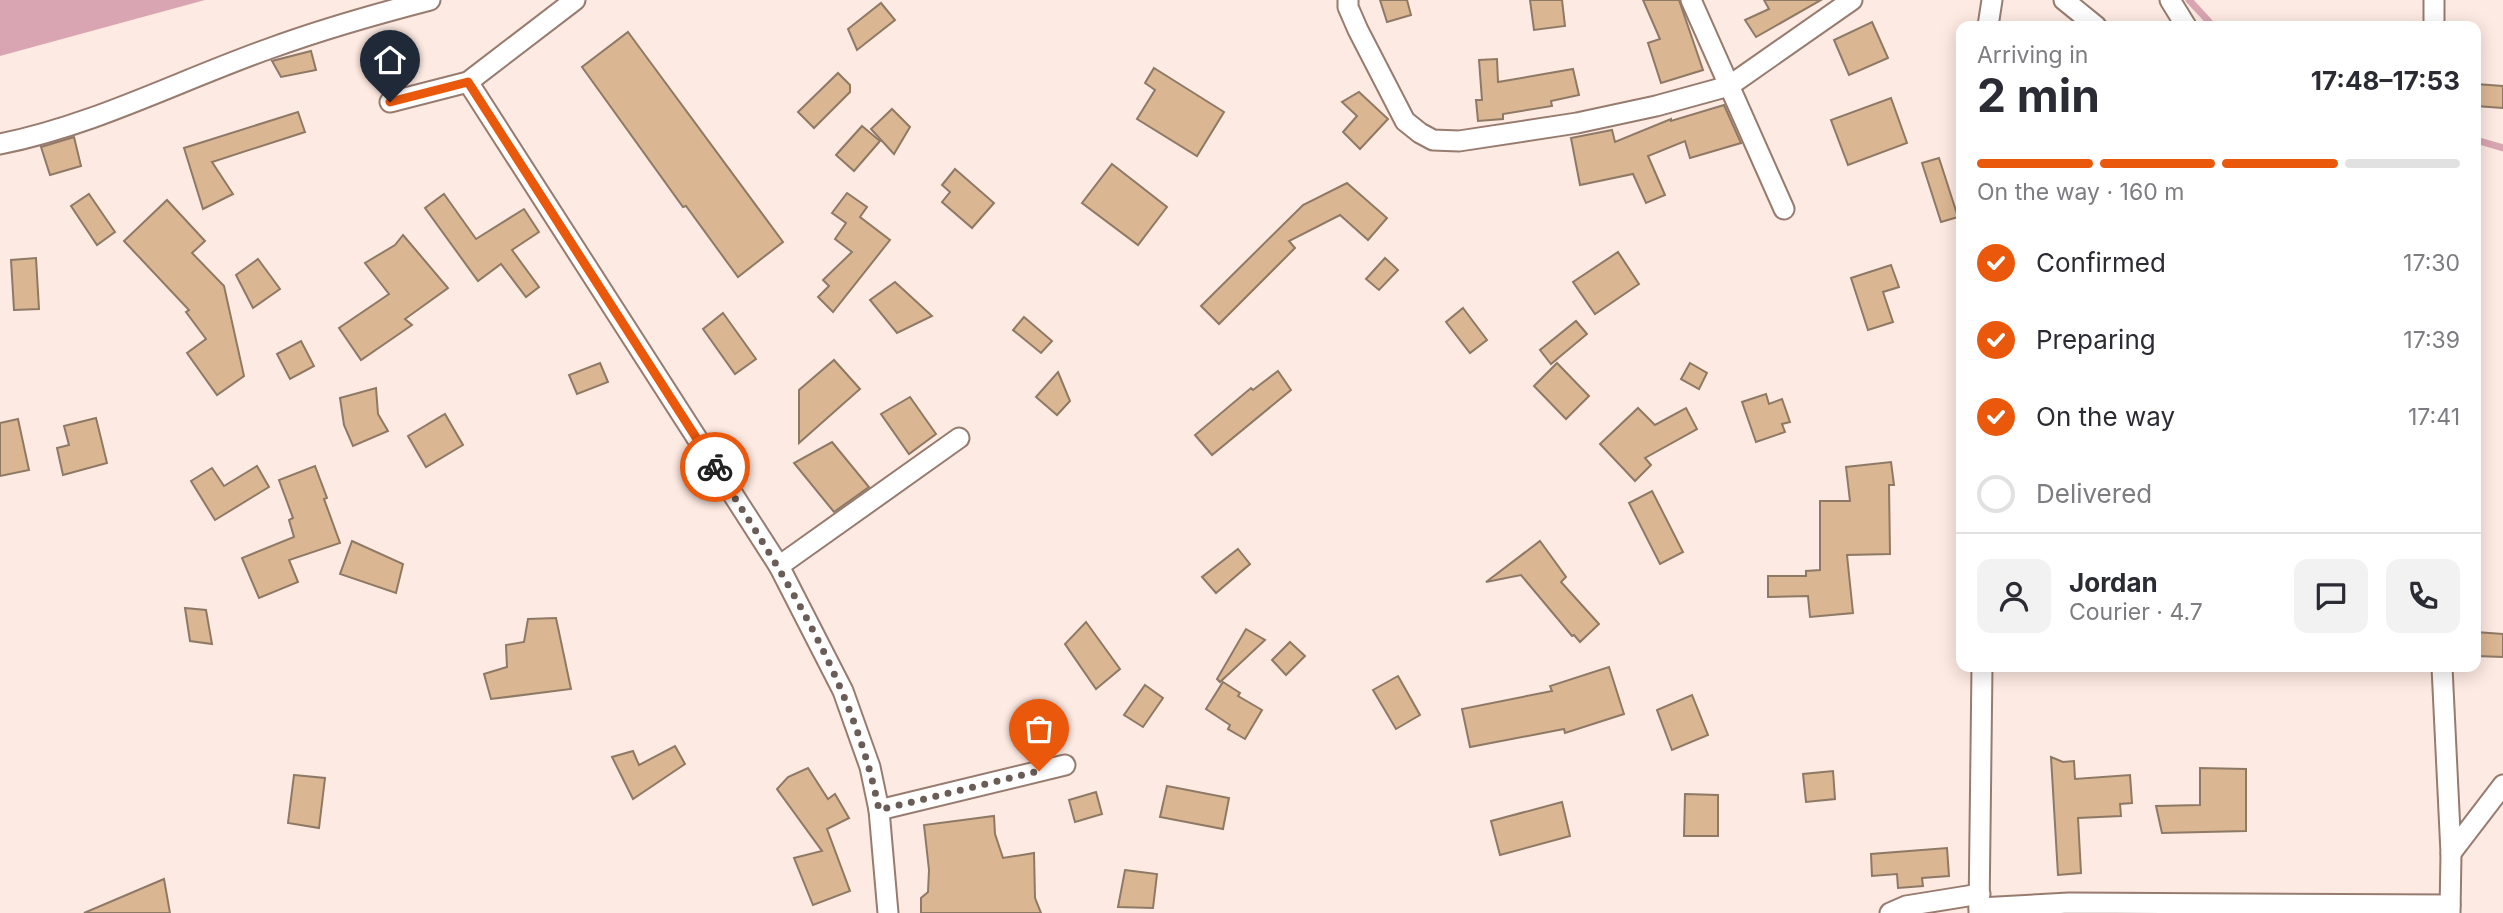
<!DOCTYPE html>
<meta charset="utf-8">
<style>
body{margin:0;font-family:Inter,sans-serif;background:#f2f2f3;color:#2b2b33;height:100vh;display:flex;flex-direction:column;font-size:26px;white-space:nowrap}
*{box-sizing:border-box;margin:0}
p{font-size:23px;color:#7c7c81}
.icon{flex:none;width:38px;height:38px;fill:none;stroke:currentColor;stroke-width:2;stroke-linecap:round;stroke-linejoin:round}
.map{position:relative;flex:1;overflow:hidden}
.drawer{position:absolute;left:1956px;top:21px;width:525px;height:651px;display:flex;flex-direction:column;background:#fff;border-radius:14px;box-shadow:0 4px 18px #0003}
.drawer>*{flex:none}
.pin{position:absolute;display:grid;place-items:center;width:60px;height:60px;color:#fff;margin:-72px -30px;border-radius:50% 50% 50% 0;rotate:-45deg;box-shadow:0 0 7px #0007}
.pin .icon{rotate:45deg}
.courier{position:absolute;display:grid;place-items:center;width:70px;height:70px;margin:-35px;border:5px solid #ea580c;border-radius:50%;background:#fff;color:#222;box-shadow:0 2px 9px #0007}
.headline em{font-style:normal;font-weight:700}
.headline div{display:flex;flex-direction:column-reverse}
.headline{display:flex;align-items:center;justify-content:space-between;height:119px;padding:0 21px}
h1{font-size:46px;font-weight:700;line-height:52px}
.bar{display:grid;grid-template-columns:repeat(4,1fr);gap:10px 7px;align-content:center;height:84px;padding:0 21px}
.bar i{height:9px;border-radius:5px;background:#e1e1e2}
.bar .active{background:#ea580c}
.bar p{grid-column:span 4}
.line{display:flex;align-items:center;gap:18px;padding:0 21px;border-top:2px solid #e1e1e2}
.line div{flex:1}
.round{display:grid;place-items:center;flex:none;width:74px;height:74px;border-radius:14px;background:#f2f2f3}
ol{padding:0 21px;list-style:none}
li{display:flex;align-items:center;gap:21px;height:77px}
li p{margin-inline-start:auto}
li .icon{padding:7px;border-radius:50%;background:#ea580c;color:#fff;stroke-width:4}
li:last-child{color:#7c7c81}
li i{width:38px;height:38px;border:4px solid #e1e1e2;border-radius:50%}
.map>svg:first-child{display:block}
.water{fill:#daa5b2}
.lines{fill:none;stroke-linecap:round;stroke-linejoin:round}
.stream{stroke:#daa5b2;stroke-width:7}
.building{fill:#dbb693;stroke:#8e7965;stroke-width:2}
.street-casing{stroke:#977b6f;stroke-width:23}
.street{stroke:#fff;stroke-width:19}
.done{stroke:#6a5d57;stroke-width:7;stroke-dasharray:0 12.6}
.route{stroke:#ea580c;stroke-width:9}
</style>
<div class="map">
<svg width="2503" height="913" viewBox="0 0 2503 913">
<rect width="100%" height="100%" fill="#fdeae2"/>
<!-- water -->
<path class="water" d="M 0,0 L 205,0 L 0,56 Z"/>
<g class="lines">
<!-- stream -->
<g class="stream">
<path d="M 2189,0 L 2213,26"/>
<path d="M 2476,140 L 2503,148"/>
</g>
</g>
<!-- building -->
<g class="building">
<path d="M 1380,0 L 1407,0 L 1411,15 L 1387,22 Z"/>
<path d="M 1530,0 L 1562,0 L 1565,26 L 1534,30 Z"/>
<path d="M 1643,0 L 1679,0 L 1703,70 L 1661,83 L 1648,43 L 1660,39 Z"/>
<path d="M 1764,0 L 1821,0 L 1756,37 L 1745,20 L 1769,9 Z"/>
<path d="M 881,3 L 895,20 L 857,50 L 848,29 Z"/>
<path d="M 1872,22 L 1888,58 L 1849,75 L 1834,40 Z"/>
<path d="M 628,32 L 783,242 L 738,277 L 686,206 L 683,207 L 582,67 Z"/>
<path d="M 311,51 L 316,70 L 281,77 L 272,61 Z"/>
<path d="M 1497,59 L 1498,82 L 1573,69 L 1579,95 L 1551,101 L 1552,106 L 1503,114 L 1503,119 L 1478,121 L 1476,100 L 1482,100 L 1479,60 Z"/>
<path d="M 1154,68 L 1224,112 L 1197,156 L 1137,119 L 1155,90 L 1145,83 Z"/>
<path d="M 838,73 L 850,85 L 850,92 L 814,128 L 798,112 Z"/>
<path d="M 2476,84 L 2503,86 L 2503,108 L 2476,106 Z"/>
<path d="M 1359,92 L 1388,119 L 1360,149 L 1343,132 L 1357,116 L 1342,102 Z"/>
<path d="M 1891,98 L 1907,143 L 1848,165 L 1831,120 Z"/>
<path d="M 1724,105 L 1741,143 L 1690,158 L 1685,141 L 1648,156 L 1665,195 L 1646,203 L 1633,174 L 1580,185 L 1571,138 L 1612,130 L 1615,142 L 1671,119 L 1671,121 Z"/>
<path d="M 892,109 L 910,127 L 894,154 L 871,129 Z"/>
<path d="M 298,112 L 305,132 L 212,162 L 233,194 L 203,209 L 184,148 Z"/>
<path d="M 862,126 L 880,141 L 854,171 L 836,155 Z"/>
<path d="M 74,137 L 81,166 L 50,175 L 41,147 Z"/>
<path d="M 1939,158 L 1958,217 L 1941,222 L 1922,163 Z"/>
<path d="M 1112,164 L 1167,207 L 1138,245 L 1082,203 Z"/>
<path d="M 955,169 L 994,203 L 972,228 L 942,202 L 950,192 L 942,185 Z"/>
<path d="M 1347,183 L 1387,218 L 1368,240 L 1340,215 L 1289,241 L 1295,248 L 1219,324 L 1201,306 L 1303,205 Z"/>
<path d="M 847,193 L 867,207 L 860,217 L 890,240 L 833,312 L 818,297 L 829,286 L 823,280 L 852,252 L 835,239 L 846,223 L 832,213 Z"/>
<path d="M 89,194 L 115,232 L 97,245 L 71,206 Z"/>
<path d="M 444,194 L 476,239 L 524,209 L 539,232 L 512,250 L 539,287 L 526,297 L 501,264 L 478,281 L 425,208 Z"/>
<path d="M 167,200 L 205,241 L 192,253 L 224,286 L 244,376 L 217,395 L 187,353 L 206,339 L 186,312 L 189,310 L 124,241 Z"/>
<path d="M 403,235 L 448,288 L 405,319 L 412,325 L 361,360 L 339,328 L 389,294 L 365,263 L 395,245 Z"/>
<path d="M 1618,252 L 1639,284 L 1595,314 L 1573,282 Z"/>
<path d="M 36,258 L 39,309 L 14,310 L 11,260 Z"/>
<path d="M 1385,258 L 1398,270 L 1379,290 L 1366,279 Z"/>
<path d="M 258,259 L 280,289 L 253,308 L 236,275 Z"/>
<path d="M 1891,265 L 1899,287 L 1883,292 L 1893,322 L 1868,330 L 1851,278 Z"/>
<path d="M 895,282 L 932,316 L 897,333 L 870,300 Z"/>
<path d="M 1463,308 L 1487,340 L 1470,353 L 1446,322 Z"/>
<path d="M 723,313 L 756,359 L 735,374 L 703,329 Z"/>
<path d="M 1024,317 L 1052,341 L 1041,353 L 1013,330 Z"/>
<path d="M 1576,321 L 1587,334 L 1551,364 L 1540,350 Z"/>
<path d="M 301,341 L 314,366 L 290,379 L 277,354 Z"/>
<path d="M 834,360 L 860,389 L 799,443 L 799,390 Z"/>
<path d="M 600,363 L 608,382 L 577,394 L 569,375 Z"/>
<path d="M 1557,363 L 1589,396 L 1566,419 L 1534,386 Z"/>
<path d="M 1690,363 L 1707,373 L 1699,389 L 1681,379 Z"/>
<path d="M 1278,371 L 1291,390 L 1212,455 L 1195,435 L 1251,388 L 1253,390 Z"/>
<path d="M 1058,372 L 1070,401 L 1057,415 L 1036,397 Z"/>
<path d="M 376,388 L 378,414 L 388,431 L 353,446 L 344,425 L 340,398 Z"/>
<path d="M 1766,394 L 1769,404 L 1782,399 L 1790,422 L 1782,424 L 1785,432 L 1756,442 L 1742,402 Z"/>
<path d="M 910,397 L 936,434 L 909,454 L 881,414 Z"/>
<path d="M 1638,408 L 1655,425 L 1686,408 L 1697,429 L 1645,458 L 1651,465 L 1635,481 L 1600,444 Z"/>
<path d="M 445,414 L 463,445 L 426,467 L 408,436 Z"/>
<path d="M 96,418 L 107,463 L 63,475 L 57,448 L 69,445 L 64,426 Z"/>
<path d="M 18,419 L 29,470 L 0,476 L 0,423 Z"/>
<path d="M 832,442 L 869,487 L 834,512 L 794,463 Z"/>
<path d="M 1891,462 L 1894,485 L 1889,485 L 1890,554 L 1847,555 L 1853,613 L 1810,617 L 1808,596 L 1768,597 L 1768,576 L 1806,576 L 1806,571 L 1820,570 L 1820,501 L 1850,501 L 1846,467 Z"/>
<path d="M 257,466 L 269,487 L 215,520 L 191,481 L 212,468 L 224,486 Z"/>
<path d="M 315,466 L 327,498 L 324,499 L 340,543 L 289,560 L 298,582 L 259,598 L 242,558 L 294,537 L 289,520 L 293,518 L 279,480 Z"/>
<path d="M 1652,491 L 1683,552 L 1660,564 L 1629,503 Z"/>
<path d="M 352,541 L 403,564 L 396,593 L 340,574 Z"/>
<path d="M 1540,541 L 1566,577 L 1561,582 L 1599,624 L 1580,642 L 1574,635 L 1572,636 L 1521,575 L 1486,582 Z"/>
<path d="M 1238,549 L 1250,564 L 1216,593 L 1202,577 Z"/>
<path d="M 185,608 L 206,610 L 212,644 L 190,641 Z"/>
<path d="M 556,618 L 571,689 L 491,699 L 484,674 L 507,667 L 506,645 L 524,642 L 528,619 Z"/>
<path d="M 1086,622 L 1120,669 L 1096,689 L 1065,644 Z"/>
<path d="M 1246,629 L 1265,640 L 1220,682 L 1217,679 Z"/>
<path d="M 2476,632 L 2503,634 L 2503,657 L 2476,656 Z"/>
<path d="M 1290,642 L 1305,656 L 1286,675 L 1272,660 Z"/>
<path d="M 1609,667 L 1624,714 L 1565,733 L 1564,729 L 1470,747 L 1462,709 L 1552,691 L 1550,686 Z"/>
<path d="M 1398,676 L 1420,715 L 1396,729 L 1373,690 Z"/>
<path d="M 1223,682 L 1240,693 L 1238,696 L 1262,710 L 1245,739 L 1228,729 L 1230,725 L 1206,709 Z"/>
<path d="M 1145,685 L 1163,698 L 1143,727 L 1124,715 Z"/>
<path d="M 1692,695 L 1708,735 L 1672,750 L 1657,710 Z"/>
<path d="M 675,746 L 685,764 L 633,799 L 612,757 L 633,751 L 639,765 Z"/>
<path d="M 2051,757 L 2063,762 L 2074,761 L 2075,779 L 2130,775 L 2132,803 L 2120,804 L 2121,816 L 2078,818 L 2081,873 L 2058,875 Z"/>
<path d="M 808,768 L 828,799 L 835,794 L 849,818 L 827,829 L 850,891 L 813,905 L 794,858 L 822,851 L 777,789 L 788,777 Z"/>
<path d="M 2200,768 L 2246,769 L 2246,831 L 2162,833 L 2156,806 L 2200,805 Z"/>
<path d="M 1833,771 L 1835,799 L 1806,802 L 1803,774 Z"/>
<path d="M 294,775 L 325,778 L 319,828 L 288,823 Z"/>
<path d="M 1167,786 L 1229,798 L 1223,829 L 1160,817 Z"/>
<path d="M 1096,792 L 1102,814 L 1075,822 L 1069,800 Z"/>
<path d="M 1685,794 L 1718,795 L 1718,836 L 1684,836 Z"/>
<path d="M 1562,802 L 1570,836 L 1500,855 L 1491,821 Z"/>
<path d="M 994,816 L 995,834 L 1003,858 L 1034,853 L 1035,898 L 1041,913 L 921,913 L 921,898 L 928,892 L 929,870 L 924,825 Z"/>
<path d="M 1947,848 L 1949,876 L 1922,878 L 1923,886 L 1898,888 L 1897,874 L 1872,876 L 1871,854 Z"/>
<path d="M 1125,870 L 1157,874 L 1153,908 L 1118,907 Z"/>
<path d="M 164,879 L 170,913 L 84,913 Z"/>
</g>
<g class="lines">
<defs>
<g id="street">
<path d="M 1348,0 L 1348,7 L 1358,30 L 1405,121 L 1420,133 L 1433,140 L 1459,141 L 1577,123 L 1656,106 L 1729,86 L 1852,0"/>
<path d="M 1691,0 L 1784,209"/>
<path d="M 2064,0 L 2096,26"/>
<path d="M 2170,0 L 2186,26"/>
<path d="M 1988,26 L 1992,0"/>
<path d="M 2434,26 L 2434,0"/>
<path d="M 468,82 L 779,566 L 843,691 L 870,767 L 879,810 L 888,913"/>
<path d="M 390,102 L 468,82 L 575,0"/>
<path d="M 0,144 C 95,125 180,80 271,48 C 323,29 376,14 430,0"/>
<path d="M 779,566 L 959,438"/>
<path d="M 2442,667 L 2451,853 L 2450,913"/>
<path d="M 879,810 L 1065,765"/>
<path d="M 2451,853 L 2503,785"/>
<path d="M 1979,908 L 2069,903 L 2450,905"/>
<path d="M 1890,913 L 1906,906 L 1980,894"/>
<path d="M 1979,913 L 1982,667"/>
</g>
</defs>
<!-- street casing -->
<use href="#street" class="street-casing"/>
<!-- street -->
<use href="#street" class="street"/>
</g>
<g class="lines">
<!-- done -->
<path class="done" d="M 715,467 C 784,574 854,684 879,810 L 1039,771"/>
<!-- route -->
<path class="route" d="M 390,102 L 468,82 L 715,467"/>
</g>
</svg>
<div class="pin" style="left:1039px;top:771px;background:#ea580c"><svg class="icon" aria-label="bag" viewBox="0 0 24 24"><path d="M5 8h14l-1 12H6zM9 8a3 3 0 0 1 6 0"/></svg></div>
<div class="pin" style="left:390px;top:102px;background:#1f2937"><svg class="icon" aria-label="home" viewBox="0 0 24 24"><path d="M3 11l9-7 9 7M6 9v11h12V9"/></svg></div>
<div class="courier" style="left:715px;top:467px"><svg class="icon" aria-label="bike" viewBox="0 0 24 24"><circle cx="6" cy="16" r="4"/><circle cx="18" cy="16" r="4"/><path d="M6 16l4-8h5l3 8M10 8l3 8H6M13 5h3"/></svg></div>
<section class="drawer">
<div class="headline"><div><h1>2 min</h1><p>Arriving in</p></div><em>17:48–17:53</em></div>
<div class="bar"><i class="active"></i><i class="active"></i><i class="active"></i><i></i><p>On the way · 160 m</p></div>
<ol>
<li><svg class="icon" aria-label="check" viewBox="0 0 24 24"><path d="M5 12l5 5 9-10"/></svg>Confirmed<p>17:30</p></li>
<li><svg class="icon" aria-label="check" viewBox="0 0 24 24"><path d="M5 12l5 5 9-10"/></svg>Preparing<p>17:39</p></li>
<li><svg class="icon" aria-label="check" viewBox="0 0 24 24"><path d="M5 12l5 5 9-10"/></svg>On the way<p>17:41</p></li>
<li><i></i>Delivered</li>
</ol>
<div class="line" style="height:126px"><a class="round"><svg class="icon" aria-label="person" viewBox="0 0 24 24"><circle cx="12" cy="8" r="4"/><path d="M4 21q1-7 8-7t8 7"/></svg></a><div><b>Jordan</b><p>Courier · 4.7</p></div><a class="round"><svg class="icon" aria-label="chat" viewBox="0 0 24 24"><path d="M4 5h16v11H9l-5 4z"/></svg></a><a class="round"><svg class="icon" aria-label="phone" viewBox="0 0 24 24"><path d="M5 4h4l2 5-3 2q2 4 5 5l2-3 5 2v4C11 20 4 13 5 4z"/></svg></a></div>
</section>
</div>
